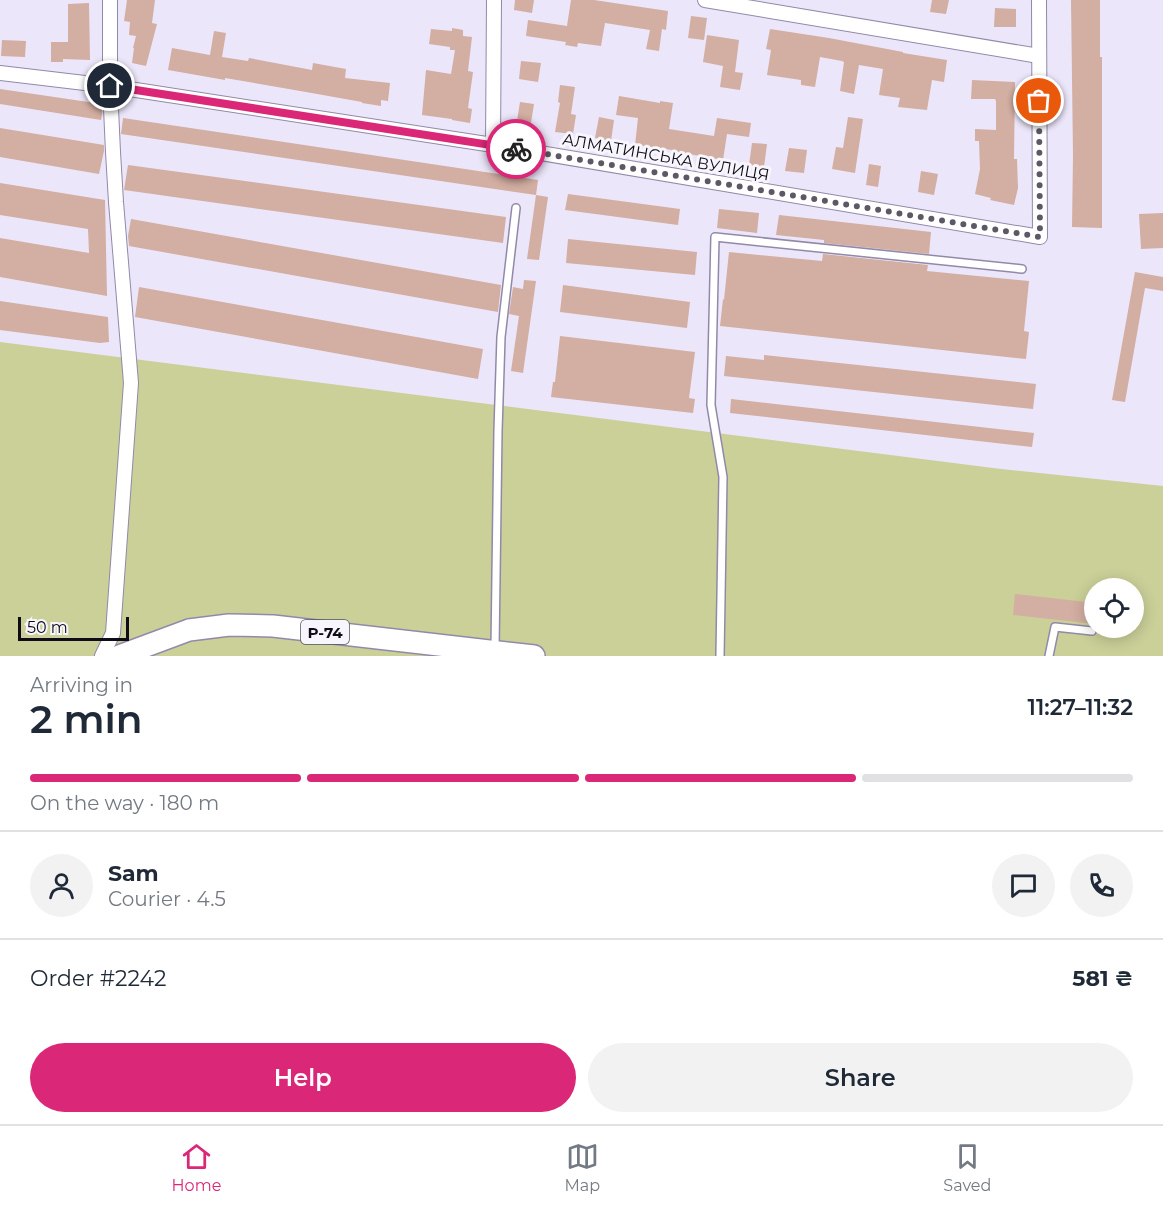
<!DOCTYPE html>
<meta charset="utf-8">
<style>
body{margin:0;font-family:Montserrat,sans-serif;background:#f2f2f3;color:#1f2937;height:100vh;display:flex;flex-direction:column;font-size:22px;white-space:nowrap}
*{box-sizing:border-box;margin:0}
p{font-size:20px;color:#747a83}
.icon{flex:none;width:33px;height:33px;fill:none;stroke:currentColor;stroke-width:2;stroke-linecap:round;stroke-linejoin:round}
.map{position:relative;height:656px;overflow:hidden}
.details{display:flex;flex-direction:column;background:#fff;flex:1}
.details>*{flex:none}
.fabs{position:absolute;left:1084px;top:578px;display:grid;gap:12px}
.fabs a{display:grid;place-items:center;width:60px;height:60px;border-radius:50%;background:#fff;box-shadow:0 3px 15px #0003;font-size:30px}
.scale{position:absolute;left:18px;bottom:15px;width:111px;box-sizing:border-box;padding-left:6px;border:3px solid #100c17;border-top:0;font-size:16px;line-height:21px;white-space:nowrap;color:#100c17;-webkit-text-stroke:4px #f8f6fd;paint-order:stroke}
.pin{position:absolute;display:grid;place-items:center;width:51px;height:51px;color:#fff;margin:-26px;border:3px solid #fff;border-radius:50%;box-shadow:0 2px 6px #0007}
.courier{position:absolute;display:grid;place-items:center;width:60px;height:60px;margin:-30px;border:4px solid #db2777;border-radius:50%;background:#fff;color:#222;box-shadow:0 2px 8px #0007}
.overview em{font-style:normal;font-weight:600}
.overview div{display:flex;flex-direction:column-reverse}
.overview{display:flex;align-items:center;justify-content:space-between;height:102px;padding:0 30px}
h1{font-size:39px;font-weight:600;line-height:45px}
.bar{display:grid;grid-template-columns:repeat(4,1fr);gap:9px 6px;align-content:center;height:72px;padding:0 30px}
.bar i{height:8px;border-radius:4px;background:#e0e1e3}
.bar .current{background:#db2777}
.bar p{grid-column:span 4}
.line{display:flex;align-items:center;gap:15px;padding:0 30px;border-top:2px solid #e0e1e3}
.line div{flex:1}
.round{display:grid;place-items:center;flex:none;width:63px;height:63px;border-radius:32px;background:#f2f2f3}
.primary-button{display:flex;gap:12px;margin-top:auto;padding:12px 30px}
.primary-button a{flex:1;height:69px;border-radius:36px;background:#db2777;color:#fff;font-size:24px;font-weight:600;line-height:69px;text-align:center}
.primary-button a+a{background:#f2f2f3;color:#1f2937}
.dock{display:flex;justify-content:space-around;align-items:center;height:84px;border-top:2px solid #e0e1e3;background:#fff;font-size:16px;color:#747a83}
.dock a{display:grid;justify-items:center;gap:3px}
.dock .current{color:#db2777}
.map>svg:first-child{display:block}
.green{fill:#cbd099;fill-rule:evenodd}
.building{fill:#d3aea2}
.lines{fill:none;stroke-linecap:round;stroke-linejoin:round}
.service-casing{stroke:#9289a8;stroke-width:10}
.minor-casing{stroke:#9289a8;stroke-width:16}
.primary-casing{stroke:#9289a8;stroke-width:24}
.service{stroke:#fff;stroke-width:7}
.minor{stroke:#fff;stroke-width:14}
.primary{stroke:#fff;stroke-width:21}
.done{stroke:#5d5866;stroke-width:6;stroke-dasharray:0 10.8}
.route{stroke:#db2777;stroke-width:8}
.labels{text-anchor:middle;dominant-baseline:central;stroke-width:6;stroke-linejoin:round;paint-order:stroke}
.shield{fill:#f8f6fd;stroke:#56525c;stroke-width:1.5}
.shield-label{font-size:15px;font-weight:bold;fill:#100c17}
.street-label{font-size:16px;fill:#100c17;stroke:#f8f6fd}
</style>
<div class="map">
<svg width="1163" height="656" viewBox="0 0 1163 656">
<rect width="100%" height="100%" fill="#ece6fa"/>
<!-- green -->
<path class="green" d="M 0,342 L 1001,469 L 1163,486 L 1163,656 L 0,656 ZM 1095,588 L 1134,588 L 1134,627 L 1095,627 Z"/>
<!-- building -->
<g class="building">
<path d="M 127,0 L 155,0 L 152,23 L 157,24 L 146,66 L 132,63 L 134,48 L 133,48 L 136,36 L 129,35 L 130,22 L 124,21 Z"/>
<path d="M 515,0 L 534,0 L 532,13 L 514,10 Z"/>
<path d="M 571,0 L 594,0 L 668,11 L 666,30 L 662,29 L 659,51 L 646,49 L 650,30 L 605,23 L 601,46 L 578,43 L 577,47 L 565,45 L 566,42 L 526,36 L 528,20 L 567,26 Z"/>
<path d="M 932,0 L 949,0 L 946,14 L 930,12 Z"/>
<path d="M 1071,0 L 1100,0 L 1100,57 L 1102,57 L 1102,228 L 1072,227 L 1073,156 Z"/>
<path d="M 89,3 L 90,60 L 63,59 L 63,62 L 51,62 L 51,42 L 68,42 L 68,4 Z"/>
<path d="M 995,8 L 1016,9 L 1016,27 L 994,27 Z"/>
<path d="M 691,16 L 707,18 L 704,40 L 688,38 Z"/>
<path d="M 452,28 L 463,30 L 463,36 L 472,37 L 468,71 L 473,72 L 468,108 L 472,109 L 470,123 L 452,120 L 452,119 L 422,115 L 426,70 L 451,74 L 455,50 L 450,50 L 450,47 L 429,44 L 431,29 L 452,31 Z"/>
<path d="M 770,29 L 829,38 L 903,52 L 903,53 L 947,60 L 944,82 L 932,80 L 927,110 L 898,107 L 900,98 L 879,95 L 883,69 L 859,65 L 854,94 L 840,91 L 844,62 L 842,61 L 820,57 L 815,87 L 801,85 L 801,80 L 767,75 L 771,50 L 766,49 Z"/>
<path d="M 214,31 L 226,33 L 222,57 L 248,61 L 249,58 L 312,70 L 313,63 L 346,69 L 345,78 L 390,83 L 388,101 L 381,100 L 381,106 L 362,103 L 362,102 L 306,92 L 225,78 L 225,80 L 168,70 L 172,48 L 210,55 Z"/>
<path d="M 707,35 L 739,40 L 735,72 L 743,73 L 740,90 L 720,87 L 723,66 L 703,62 Z"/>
<path d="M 2,40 L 26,41 L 25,57 L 1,56 Z"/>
<path d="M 521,61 L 541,63 L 538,82 L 519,79 Z"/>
<path d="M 972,80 L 1015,82 L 1014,159 L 1017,159 L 1018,188 L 1014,205 L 990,200 L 991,198 L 975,194 L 980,169 L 979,141 L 975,141 L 975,129 L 996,130 L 996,101 L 995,99 L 971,99 Z"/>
<path d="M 560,85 L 575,87 L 571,114 L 576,115 L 573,134 L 555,132 L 560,103 L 558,102 Z"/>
<path d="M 0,89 L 102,104 L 102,115 L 101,120 L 0,104 Z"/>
<path d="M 619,96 L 660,103 L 660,101 L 673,103 L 669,129 L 714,136 L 717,118 L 751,123 L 749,137 L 727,134 L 723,160 L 671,151 L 672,150 L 635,145 L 638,118 L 616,115 Z"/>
<path d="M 520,102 L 534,104 L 530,129 L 516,127 Z"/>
<path d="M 599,117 L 614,120 L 611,141 L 595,138 Z"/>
<path d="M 848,117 L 863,119 L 855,173 L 832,169 L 836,147 L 843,148 Z"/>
<path d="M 123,118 L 538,180 L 536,195 L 121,134 Z"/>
<path d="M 0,128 L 104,145 L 104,151 L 99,174 L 0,157 Z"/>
<path d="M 752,143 L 767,144 L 764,167 L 749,165 Z"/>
<path d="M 789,148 L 807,150 L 804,173 L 785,171 Z"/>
<path d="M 869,164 L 881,166 L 878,187 L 866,185 Z"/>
<path d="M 128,165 L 506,217 L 503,243 L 124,190 Z"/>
<path d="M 921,171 L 938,174 L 934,195 L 918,192 Z"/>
<path d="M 0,183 L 105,200 L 107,296 L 0,277 L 0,238 L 89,253 L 88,229 L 0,215 Z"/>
<path d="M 568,194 L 680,209 L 678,225 L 565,210 Z"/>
<path d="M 536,195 L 548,197 L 539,260 L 527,259 Z"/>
<path d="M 719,209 L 759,213 L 757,233 L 717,228 Z"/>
<path d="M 1163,213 L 1163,248 L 1141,249 L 1139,214 Z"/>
<path d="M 779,215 L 931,232 L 929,254 L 824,243 L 824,240 L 776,235 Z"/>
<path d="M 131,219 L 501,285 L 498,312 L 129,246 L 128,236 Z"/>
<path d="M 568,239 L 697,252 L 695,275 L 566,263 Z"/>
<path d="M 729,252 L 822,261 L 823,254 L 928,265 L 927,271 L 1029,281 L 1024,331 L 1029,332 L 1026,359 L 720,326 L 723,299 L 724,300 Z"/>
<path d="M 1135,272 L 1163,277 L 1163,291 L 1145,288 L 1125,402 L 1112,400 Z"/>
<path d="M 524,280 L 536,281 L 523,373 L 511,371 L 519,316 L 509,314 L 513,287 L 523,289 Z"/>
<path d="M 563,285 L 690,302 L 687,328 L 560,312 Z"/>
<path d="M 139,287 L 483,349 L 478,379 L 135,317 Z"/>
<path d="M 0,301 L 108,317 L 109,342 L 100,343 L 0,330 Z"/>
<path d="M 560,336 L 695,352 L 689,398 L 695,399 L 693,413 L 551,397 L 553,382 L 555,382 Z"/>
<path d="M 764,355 L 1036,384 L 1033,409 L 724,376 L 726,356 L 764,360 Z"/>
<path d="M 731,399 L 1034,433 L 1032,447 L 730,413 Z"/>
<path d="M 1015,594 L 1095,603 L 1095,624 L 1013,615 Z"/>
</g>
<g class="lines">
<defs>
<g id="service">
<path d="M 495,649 L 498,431 L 501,337 L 516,208"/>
<path d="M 720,656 L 723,477 L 711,405 L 715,237 L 1022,269"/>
<path d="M 1049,656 L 1055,627 L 1092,631"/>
</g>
<g id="minor">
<path d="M 705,0 L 1039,56"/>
<path d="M 0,73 L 110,86 L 493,145 L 1040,237 L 1039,0"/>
<path d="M 493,145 L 494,0"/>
<path d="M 102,656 L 113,633 L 131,383 L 116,202 L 113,152 L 110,86 L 110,0"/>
</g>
<path id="primary" d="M 119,656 L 189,630 L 229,625 L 273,626 L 534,656"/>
</defs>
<!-- service casing -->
<use href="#service" class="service-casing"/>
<!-- minor casing -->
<use href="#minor" class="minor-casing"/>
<!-- primary casing -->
<use href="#primary" class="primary-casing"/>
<!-- service -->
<use href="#service" class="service"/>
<!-- minor -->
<use href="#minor" class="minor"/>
<!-- primary -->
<use href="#primary" class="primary"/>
</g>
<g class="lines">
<!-- done -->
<path class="done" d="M 516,149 L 1040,237 L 1039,101"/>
<!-- route -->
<path class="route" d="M 110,86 L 516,149"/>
</g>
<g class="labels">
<!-- shield labels -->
<rect class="shield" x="301" y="620" width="48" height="24" rx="4.5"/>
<g class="shield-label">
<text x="325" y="632">Р-74</text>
</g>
<!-- street labels -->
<g class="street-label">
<text transform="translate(666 157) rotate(10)">АЛМАТИНСЬКА ВУЛИЦЯ</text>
</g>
</g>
</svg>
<div class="fabs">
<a><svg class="icon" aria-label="locate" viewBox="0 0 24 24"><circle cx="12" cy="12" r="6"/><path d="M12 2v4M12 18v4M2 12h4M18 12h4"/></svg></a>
</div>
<div class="scale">50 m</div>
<div class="pin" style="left:1039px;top:101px;background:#ea580c"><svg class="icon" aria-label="bag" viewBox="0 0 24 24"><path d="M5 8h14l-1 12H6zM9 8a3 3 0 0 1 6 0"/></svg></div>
<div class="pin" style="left:110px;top:86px;background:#1f2937"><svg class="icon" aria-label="home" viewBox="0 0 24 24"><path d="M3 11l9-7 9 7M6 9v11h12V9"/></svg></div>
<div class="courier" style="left:516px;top:149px"><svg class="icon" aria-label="bike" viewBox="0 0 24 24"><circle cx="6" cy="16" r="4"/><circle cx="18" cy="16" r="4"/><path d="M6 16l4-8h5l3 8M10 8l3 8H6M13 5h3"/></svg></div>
</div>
<section class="details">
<div class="overview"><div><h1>2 min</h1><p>Arriving in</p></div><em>11:27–11:32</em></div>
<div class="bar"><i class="current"></i><i class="current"></i><i class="current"></i><i></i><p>On the way · 180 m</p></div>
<div class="line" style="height:108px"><a class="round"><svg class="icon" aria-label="person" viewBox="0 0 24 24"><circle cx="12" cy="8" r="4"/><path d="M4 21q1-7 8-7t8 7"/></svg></a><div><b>Sam</b><p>Courier · 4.5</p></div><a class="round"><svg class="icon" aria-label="chat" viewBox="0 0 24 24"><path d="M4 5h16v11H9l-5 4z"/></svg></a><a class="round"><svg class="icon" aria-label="phone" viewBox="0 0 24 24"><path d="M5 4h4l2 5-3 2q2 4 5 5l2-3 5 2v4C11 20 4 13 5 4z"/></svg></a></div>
<div class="line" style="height:78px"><div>Order #2242</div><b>581 ₴</b></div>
<div class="primary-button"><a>Help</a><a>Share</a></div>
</section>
<nav class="dock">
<a class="current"><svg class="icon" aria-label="home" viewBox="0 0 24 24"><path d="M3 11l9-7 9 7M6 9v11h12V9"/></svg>Home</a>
<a><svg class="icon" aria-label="map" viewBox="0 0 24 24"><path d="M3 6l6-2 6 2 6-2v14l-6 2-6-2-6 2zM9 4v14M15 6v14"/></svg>Map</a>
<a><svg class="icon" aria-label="saved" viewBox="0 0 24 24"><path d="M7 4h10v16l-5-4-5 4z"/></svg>Saved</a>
</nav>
